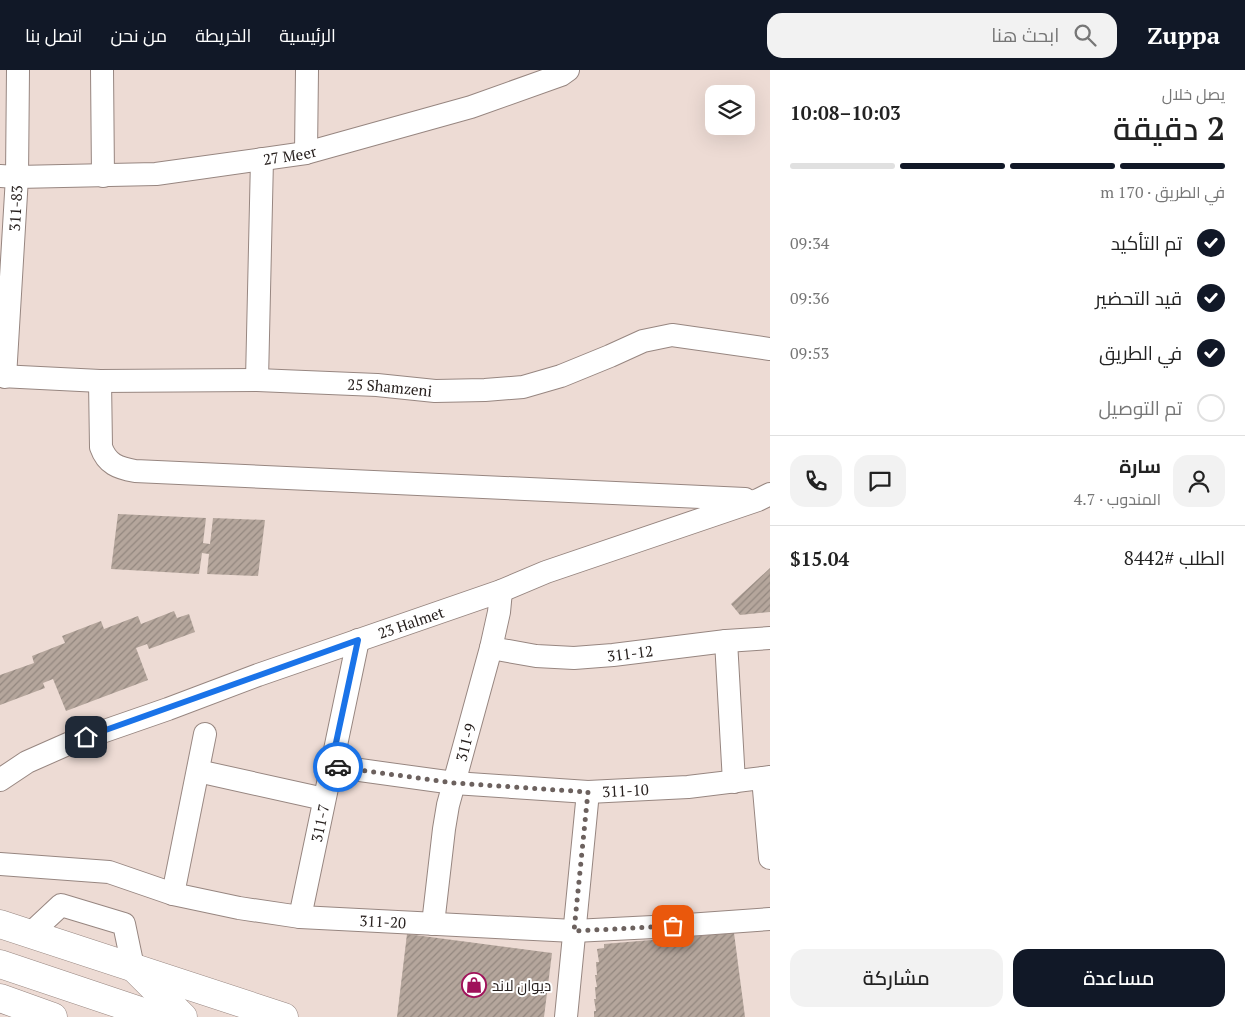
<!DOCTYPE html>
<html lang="ar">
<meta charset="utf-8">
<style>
body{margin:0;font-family:"PT Serif",Cairo,serif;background:#f2f2f2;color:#222;direction:rtl;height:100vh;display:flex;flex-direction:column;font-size:19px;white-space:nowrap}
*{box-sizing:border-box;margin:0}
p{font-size:16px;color:#767676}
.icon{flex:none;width:28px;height:28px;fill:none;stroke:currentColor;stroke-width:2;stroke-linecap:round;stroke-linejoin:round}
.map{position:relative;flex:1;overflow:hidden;direction:ltr}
.sheet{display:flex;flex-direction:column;background:#fff;width:475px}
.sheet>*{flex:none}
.tools{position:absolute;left:705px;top:15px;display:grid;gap:10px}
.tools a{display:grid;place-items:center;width:50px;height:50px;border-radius:10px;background:#fff;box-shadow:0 5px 20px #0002;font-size:25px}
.pin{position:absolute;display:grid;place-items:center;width:42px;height:42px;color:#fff;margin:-21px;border-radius:10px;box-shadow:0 2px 8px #0006}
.courier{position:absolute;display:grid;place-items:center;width:50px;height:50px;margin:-25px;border:4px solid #1a73e8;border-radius:50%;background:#fff;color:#222;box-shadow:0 1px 6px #0007}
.headline em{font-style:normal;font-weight:600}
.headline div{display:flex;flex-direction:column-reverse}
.headline{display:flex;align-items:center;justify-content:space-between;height:85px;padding:0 20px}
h1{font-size:32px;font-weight:600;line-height:38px}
.bar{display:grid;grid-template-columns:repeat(4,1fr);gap:8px 5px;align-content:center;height:60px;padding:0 20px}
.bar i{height:6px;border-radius:4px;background:#e0e0e0}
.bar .current{background:#111827}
.bar p{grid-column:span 4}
.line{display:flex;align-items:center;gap:12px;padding:0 20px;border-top:1px solid #e0e0e0}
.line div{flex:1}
.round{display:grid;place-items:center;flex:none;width:52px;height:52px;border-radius:15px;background:#f2f2f2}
ol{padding:0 20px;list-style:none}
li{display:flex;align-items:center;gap:15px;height:55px}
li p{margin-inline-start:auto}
li .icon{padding:5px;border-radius:50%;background:#111827;color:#fff;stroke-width:4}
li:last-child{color:#767676}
li i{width:28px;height:28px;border:2px solid #e0e0e0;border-radius:50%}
.action{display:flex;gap:10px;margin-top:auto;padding:10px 20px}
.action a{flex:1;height:58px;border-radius:15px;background:#111827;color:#fff;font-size:20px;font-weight:600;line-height:58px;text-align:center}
.action a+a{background:#f2f2f2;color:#222}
header{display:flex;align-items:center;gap:30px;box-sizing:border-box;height:70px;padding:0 25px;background:#111827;color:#fff}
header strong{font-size:24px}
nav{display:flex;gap:28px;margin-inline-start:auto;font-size:18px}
.search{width:350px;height:45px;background:#f2f2f2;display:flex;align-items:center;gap:12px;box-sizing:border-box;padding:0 18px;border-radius:15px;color:#767676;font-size:19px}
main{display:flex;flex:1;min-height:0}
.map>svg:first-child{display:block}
.building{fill:url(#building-hatch)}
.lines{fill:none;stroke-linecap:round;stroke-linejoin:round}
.minor-casing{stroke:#978680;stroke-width:24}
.major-casing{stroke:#978680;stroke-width:29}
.highway-casing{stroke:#978680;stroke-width:29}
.minor{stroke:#fff;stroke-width:22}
.major{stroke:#fff;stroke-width:28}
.highway{stroke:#fff;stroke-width:28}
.done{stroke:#6c615e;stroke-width:5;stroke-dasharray:0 9}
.route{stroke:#1a73e8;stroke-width:6}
.labels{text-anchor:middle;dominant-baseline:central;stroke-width:4;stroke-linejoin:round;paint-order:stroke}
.street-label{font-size:15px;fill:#27201e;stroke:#fff}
.poi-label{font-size:15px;fill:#27201e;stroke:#fff;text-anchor:start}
</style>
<header>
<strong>Zuppa</strong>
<div class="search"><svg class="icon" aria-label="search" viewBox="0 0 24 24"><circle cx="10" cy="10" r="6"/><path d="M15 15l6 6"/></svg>ابحث هنا</div>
<nav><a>الرئيسية</a><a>الخريطة</a><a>من نحن</a><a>اتصل بنا</a></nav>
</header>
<main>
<section class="sheet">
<div class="headline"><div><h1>2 دقيقة</h1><p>يصل خلال</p></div><em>10:03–10:08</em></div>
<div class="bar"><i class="current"></i><i class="current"></i><i class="current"></i><i></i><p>في الطريق · 170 m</p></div>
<ol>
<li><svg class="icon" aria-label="check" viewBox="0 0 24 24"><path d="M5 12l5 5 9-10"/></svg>تم التأكيد<p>09:34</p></li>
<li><svg class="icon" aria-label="check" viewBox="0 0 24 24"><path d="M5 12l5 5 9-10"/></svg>قيد التحضير<p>09:36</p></li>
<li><svg class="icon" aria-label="check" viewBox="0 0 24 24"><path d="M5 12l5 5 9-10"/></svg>في الطريق<p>09:53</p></li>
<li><i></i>تم التوصيل</li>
</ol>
<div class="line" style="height:90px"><a class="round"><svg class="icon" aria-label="person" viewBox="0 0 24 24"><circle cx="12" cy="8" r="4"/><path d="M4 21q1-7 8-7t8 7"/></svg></a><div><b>سارة</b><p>المندوب · 4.7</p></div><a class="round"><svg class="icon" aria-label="chat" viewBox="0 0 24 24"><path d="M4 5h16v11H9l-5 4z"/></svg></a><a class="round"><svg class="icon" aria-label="phone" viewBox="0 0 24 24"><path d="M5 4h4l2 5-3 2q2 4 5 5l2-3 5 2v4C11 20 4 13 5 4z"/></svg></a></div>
<div class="line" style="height:65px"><div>الطلب #8442</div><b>$15.04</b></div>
<div class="action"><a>مساعدة</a><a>مشاركة</a></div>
</section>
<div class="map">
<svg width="770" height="947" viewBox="0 0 770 947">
<defs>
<pattern id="building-hatch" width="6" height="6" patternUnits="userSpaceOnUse" patternTransform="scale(1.25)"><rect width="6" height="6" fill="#b5a69c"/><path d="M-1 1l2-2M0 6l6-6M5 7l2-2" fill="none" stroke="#93877f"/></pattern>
</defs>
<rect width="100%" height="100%" fill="#eddbd4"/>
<!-- building -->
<g class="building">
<path d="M 118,444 L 206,448 L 203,473 L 210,474 L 213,448 L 265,450 L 258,506 L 207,504 L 209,484 L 202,483 L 199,504 L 111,499 Z"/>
<path d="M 770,498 L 770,542 L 740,545 L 731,534 Z"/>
<path d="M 174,541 L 177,548 L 189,544 L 195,562 L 149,579 L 147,574 L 136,578 L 148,610 L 66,641 L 53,609 L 43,613 L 45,618 L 0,635 L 0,605 L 34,593 L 32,586 L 65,573 L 62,566 L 101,551 L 104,559 L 138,546 L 141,554 Z"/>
<path d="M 734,863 L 745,947 L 594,947 L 594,941 L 596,941 L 594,929 L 596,929 L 595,917 L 597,917 L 595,905 L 597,905 L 596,892 L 599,892 L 597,879 L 604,878 L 604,874 Z"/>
<path d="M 407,864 L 552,883 L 544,947 L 397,947 Z"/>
</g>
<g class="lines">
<defs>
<g id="minor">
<path d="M 102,0 L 103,106"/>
<path d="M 306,83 L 307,0"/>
<path id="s1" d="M 0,106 L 17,107 L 156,104 L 306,83 L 471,37 L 561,5 L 568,0"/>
<path id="s2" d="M 0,306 L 100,311 L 257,310 L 377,315 L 435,321 L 485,320 L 523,317 L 561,306 L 610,286 L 643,271 L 672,265 L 770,279"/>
<path id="s3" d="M 5,307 L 17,107 L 18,0"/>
<path d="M 257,310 L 262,89"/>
<path d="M 100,311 L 101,377 C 107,394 118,398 135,401 L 745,429"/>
<path d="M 726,571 L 734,712"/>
<path id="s4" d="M 491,578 L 536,586 L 574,588 L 613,585 L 726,571 L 770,568"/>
<path id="s5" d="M 331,696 L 454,713 L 588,722 L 688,717 L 770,707"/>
<path d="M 198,701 L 324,729"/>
<path d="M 763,708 L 770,788"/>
<path id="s6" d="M 0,710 L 27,692 L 70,673 L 168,639 L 258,605 L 501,521 L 546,502 L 758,430 L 770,424"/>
<path id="s7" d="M 0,794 L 109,802 L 173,824 L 239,838 L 300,847 L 574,861 L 673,856 L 770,849"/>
<path d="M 173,824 L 205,664"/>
<path id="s8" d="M 300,847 L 358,570"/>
<path id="s9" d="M 433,854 L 444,759 L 448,735 L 491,578 L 499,542 L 501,521"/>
<path d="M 30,864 L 61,835 L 124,854 L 133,897"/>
<path d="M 566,947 L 588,722"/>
</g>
<path id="major" d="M 0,854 L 284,947"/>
<g id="highway">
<path d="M 0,894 L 158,947"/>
<path d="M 133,897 L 183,947"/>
<path d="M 0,928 L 53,947"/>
</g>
</defs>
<!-- minor casing -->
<use href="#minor" class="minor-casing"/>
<!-- major casing -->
<use href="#major" class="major-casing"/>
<!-- highway casing -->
<use href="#highway" class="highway-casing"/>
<!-- minor -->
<use href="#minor" class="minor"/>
<!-- major -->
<use href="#major" class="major"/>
<!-- highway -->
<use href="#highway" class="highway"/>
</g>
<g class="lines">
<!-- done -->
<path class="done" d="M 338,697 L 454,713 L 588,722 L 574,861 L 673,856"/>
<!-- route -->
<path class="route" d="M 86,667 L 358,570 L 331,696 L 338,697"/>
</g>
<!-- icons -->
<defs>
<symbol id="shop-ring" viewBox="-11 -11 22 22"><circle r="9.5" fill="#fff" stroke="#a0115a" stroke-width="1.5"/><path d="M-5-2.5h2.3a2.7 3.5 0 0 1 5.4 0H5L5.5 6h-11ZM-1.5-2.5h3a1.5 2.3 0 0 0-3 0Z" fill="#a0115a"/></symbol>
</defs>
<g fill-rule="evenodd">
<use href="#shop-ring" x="460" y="901" width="28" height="28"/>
</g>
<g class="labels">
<!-- street labels -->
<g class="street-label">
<text stroke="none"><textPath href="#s1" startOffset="291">27 Meer</textPath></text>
<text stroke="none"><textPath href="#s3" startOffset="169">311-83</textPath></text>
<text stroke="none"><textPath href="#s2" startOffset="390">25 Shamzeni</textPath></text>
<text stroke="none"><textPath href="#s6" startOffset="441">23 Halmet</textPath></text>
<text stroke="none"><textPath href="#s4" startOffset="140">311-12</textPath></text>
<text stroke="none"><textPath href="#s9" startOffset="185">311-9</textPath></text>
<text stroke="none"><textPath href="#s5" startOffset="296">311-10</textPath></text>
<text stroke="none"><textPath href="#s8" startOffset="96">311-7</textPath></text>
<text stroke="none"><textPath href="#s7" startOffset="389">311-20</textPath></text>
</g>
<!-- poi labels -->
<g class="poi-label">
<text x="492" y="915">دیوان لاند</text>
</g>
</g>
</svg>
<div class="tools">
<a><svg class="icon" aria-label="layers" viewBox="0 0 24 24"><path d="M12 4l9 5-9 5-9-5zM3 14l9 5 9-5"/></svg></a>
</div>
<div class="pin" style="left:673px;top:856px;background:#ea580c"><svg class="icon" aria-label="bag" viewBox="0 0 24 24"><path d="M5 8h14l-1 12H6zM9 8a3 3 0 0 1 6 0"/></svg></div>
<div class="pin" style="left:86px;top:667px;background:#1f2937"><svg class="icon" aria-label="home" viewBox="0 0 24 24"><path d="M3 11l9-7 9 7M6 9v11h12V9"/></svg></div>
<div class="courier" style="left:338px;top:697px"><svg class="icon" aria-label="car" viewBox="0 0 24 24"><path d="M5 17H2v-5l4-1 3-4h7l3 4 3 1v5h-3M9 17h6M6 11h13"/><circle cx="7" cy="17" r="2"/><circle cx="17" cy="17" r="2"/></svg></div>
</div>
</main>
